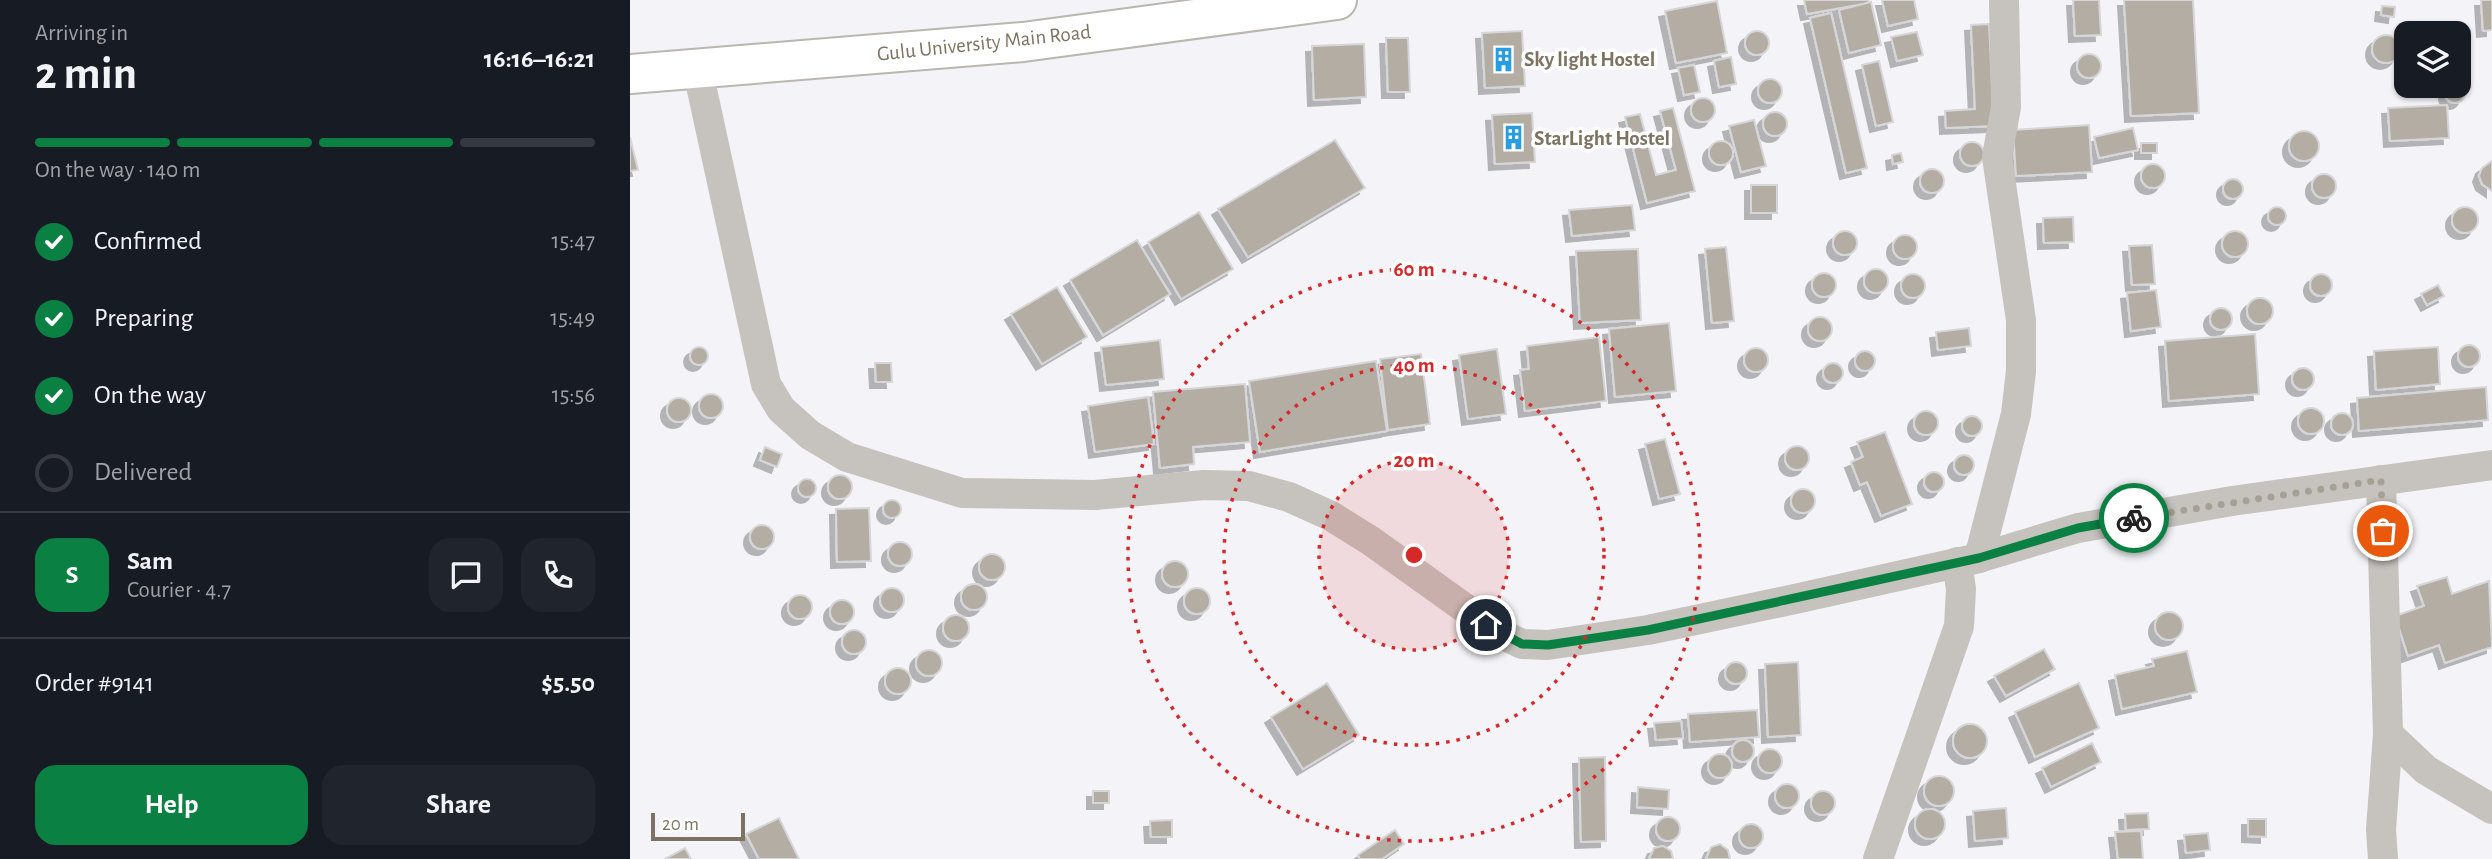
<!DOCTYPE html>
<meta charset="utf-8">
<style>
body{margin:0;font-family:"Alegreya Sans",sans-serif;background:#20242c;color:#f1f3f6;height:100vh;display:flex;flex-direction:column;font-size:26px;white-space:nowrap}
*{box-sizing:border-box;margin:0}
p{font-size:23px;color:#9ea1a6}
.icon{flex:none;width:38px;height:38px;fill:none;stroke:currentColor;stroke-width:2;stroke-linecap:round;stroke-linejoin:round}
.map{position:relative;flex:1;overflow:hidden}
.sheet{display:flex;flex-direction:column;background:#171b24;width:630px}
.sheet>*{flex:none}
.tools{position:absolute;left:1764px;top:21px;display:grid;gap:14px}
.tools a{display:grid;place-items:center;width:77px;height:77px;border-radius:14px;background:#171b24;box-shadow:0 2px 5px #0004;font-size:35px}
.scale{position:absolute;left:21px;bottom:18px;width:94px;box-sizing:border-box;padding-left:7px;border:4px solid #7e7362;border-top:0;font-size:19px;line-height:24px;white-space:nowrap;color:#7e7362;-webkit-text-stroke:5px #fff;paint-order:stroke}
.pin{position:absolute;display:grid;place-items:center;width:60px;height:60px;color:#fff;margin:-30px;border:4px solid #fff;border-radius:50%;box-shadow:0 2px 7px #0007}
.courier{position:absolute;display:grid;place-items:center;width:70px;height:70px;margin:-35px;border:5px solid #0b8043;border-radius:50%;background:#fff;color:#222;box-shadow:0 2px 9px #0007}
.headline em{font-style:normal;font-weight:700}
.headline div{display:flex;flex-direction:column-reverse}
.headline{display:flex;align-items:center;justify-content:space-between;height:119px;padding:0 35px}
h1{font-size:46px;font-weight:700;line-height:52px}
.bar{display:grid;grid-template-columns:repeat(4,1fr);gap:10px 7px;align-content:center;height:84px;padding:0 35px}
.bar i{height:9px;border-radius:5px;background:#363941}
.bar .on{background:#0b8043}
.bar p{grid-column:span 4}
.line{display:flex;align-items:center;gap:18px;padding:0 35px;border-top:2px solid #363941}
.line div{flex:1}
.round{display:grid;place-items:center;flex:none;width:74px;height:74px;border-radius:21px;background:#20242c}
ol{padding:0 35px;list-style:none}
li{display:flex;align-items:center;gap:21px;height:77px}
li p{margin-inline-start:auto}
li .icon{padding:7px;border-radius:50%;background:#0b8043;color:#fff;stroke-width:4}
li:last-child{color:#9ea1a6}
li i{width:38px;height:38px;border:4px solid #363941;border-radius:50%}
.button{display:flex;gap:14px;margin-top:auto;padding:14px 35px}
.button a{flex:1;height:80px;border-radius:21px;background:#0b8043;color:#fff;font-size:28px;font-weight:700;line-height:80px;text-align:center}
.button a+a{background:#20242c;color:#f1f3f6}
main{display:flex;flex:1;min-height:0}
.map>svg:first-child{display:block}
.building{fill:#b3ada4;stroke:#d6d6d8;stroke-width:2;filter:url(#shadow)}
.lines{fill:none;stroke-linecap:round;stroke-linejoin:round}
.secondary-casing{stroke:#bab6b0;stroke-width:42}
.street{stroke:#c6c2bd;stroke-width:30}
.secondary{stroke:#fff;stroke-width:38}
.done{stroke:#a7a096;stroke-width:7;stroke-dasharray:0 12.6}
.route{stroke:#0b8043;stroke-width:9}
.ring{fill:none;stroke:#d62828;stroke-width:3.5;stroke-dasharray:3.5 7}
.labels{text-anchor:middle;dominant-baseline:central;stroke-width:7;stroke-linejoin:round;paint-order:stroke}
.street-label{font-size:21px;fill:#7e7362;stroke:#fff}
.poi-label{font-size:21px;font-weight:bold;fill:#7e7362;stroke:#fff;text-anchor:start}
.centre{fill:#d62828;stroke:#fff;stroke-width:3.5}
.ring-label{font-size:21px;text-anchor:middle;font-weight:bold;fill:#d62828;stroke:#fff;stroke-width:7;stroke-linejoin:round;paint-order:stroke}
</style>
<main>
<section class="sheet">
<div class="headline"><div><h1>2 min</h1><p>Arriving in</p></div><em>16:16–16:21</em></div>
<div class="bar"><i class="on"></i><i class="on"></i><i class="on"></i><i></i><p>On the way · 140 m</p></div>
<ol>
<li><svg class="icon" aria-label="check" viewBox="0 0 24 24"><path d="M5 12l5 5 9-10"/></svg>Confirmed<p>15:47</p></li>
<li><svg class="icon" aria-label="check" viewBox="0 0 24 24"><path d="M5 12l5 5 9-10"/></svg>Preparing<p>15:49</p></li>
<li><svg class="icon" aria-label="check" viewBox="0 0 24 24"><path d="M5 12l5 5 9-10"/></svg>On the way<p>15:56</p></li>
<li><i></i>Delivered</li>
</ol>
<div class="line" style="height:126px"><b class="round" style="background:#0b8043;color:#fff">S</b><div><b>Sam</b><p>Courier · 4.7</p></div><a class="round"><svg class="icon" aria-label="chat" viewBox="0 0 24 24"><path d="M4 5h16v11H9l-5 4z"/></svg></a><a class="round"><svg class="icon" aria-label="phone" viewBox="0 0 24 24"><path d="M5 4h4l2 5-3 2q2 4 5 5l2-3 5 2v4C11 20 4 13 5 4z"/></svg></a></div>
<div class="line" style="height:91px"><div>Order #9141</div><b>$5.50</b></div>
<div class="button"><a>Help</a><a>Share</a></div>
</section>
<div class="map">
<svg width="1862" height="859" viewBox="0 0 1862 859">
<defs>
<filter id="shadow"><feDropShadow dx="-6" dy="6" stdDeviation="0" flood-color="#0004"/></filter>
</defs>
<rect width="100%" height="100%" fill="#f4f3f7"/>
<!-- building -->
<g class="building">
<path d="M 1174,0 L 1238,0 L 1239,3 L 1177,14 Z"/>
<path d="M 1252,0 L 1284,0 L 1288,19 L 1258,26 Z"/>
<path d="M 1443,0 L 1469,0 L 1471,35 L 1445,36 Z"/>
<path d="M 1494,0 L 1563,0 L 1569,113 L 1501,116 Z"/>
<path d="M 1851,0 L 1862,0 L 1862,30 L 1853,31 Z"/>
<path d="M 1087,1 L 1097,53 L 1046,63 L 1035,11 Z"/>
<path d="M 1241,2 L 1251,45 L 1219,53 L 1209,10 Z"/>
<path d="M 1752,6 L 1765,7 L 1764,17 L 1751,15 Z"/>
<path d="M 1201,13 L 1237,168 L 1216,173 L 1180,18 Z"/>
<path d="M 1359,24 L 1364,126 L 1316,128 L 1315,111 L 1345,109 L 1341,25 Z"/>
<path d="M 892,31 L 895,86 L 855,88 L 852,33 Z"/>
<circle cx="1127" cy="43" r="12"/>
<path d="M 1287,32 L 1293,55 L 1267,61 L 1261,37 Z"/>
<circle cx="1756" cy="49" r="14"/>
<path d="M 756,38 L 778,38 L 780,92 L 758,92 Z"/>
<path d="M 734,44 L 736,97 L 684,100 L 682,46 Z"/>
<circle cx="1459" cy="66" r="12"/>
<path d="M 1101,57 L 1106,84 L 1089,87 L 1084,61 Z"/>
<path d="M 1249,61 L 1263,122 L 1246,126 L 1232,65 Z"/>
<path d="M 1064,65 L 1070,92 L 1054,95 L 1048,68 Z"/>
<circle cx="1140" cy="91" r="12"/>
<circle cx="1825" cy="93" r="10"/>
<circle cx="1073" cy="110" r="12"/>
<path d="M 1817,105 L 1819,138 L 1760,141 L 1758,108 Z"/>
<path d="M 1043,108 L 1065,191 L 1017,203 L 995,117 L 1010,114 L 1026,175 L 1046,170 L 1030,111 Z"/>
<circle cx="1145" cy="124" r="12"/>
<path d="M 902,113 L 905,162 L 865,164 L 862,115 Z"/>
<path d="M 1124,120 L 1136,166 L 1111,172 L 1099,126 Z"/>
<path d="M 1459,125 L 1462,172 L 1386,176 L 1383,130 Z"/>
<path d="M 1503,128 L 1508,150 L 1469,158 L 1464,137 Z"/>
<circle cx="1674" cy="146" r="15"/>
<path d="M 0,137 L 8,170 L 0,171 Z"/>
<path d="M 705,140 L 735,188 L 618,257 L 588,209 Z"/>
<circle cx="1091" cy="153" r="12"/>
<circle cx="1342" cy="154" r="12"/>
<rect x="1511" y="143" width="16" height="10"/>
<path d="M 1271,153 L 1273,162 L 1263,164 L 1262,155 Z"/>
<path d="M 1862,161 L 1862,191 L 1852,184 L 1849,176 L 1852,168 Z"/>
<circle cx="1523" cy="176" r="12"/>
<circle cx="1302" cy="181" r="12"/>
<circle cx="1694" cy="186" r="12"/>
<circle cx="1603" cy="189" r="10"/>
<rect x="1121" y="185" width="26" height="28"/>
<path d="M 1002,205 L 1005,230 L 942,236 L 939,210 Z"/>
<circle cx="1835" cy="220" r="13"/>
<circle cx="1647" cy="216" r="9"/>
<path d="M 569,212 L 603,269 L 551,299 L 518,242 Z"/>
<path d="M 1443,217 L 1444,242 L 1414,243 L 1413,218 Z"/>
<circle cx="1605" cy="244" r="13"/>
<circle cx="1215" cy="243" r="12"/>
<circle cx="1275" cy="247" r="12"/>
<path d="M 507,240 L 540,294 L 473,335 L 440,280 Z"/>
<path d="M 1522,245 L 1525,284 L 1502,285 L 1499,246 Z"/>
<path d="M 1096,247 L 1104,321 L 1082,323 L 1075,249 Z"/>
<path d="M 1008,249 L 1011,320 L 950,323 L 946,251 Z"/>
<circle cx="1246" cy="281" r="12"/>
<circle cx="1194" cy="285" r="12"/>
<circle cx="1283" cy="286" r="12"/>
<circle cx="1691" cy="285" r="11"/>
<path d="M 1808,285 L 1814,296 L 1797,305 L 1791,294 Z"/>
<path d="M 427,287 L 457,337 L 412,364 L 381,314 Z"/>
<path d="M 1526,290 L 1531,327 L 1501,331 L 1497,293 Z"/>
<circle cx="1630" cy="311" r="13"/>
<circle cx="1591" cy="319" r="11"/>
<circle cx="1190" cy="329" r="12"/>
<path d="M 1039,323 L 1046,391 L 985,397 L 979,329 Z"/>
<path d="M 1339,328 L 1341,346 L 1308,350 L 1306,332 Z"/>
<path d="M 1625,334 L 1629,394 L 1539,401 L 1535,341 Z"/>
<path d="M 969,337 L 976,401 L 895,411 L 890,370 L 899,369 L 897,346 Z"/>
<path d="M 530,340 L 534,379 L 476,385 L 471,347 Z"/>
<circle cx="1839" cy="356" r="11"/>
<path d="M 1808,347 L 1810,384 L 1746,390 L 1744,351 Z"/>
<circle cx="69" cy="356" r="9"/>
<circle cx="1126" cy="360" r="12"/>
<path d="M 867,349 L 876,414 L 838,419 L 829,355 Z"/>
<circle cx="1235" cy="361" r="10"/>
<path d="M 791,354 L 800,424 L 758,430 L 750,359 Z"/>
<path d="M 746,361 L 757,431 L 630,452 L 619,381 Z"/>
<path d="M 245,363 L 261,363 L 262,382 L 246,382 Z"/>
<circle cx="1203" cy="373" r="10"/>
<circle cx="1673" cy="379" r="11"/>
<path d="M 615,384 L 620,442 L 563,447 L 564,464 L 530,468 L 523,392 Z"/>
<path d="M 1856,387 L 1858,420 L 1729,431 L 1727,398 Z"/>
<circle cx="81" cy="406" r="12"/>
<path d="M 518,397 L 524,444 L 465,452 L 458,406 Z"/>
<circle cx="49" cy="410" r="12"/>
<circle cx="1681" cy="421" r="13"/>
<circle cx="1296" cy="423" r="12"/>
<circle cx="1712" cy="424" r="11"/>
<circle cx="1342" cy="426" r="10"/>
<path d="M 1255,432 L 1282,504 L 1251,516 L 1237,482 L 1230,485 L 1221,462 L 1233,457 L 1227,442 Z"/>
<path d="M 1035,439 L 1050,494 L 1029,499 L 1015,444 Z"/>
<circle cx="1167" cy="458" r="12"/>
<path d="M 135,447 L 152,454 L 147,467 L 130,460 Z"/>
<circle cx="1334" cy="465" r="10"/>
<circle cx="1304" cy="482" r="10"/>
<circle cx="210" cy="487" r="12"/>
<circle cx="177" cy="488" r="9"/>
<circle cx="1173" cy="501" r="12"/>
<circle cx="262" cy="509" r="9"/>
<path d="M 239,508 L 241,561 L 207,562 L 206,509 Z"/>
<circle cx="132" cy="537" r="12"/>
<circle cx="270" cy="554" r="12"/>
<circle cx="362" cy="567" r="13"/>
<circle cx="545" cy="574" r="13"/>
<path d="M 1817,577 L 1822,594 L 1859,581 L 1862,647 L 1815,663 L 1809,645 L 1778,656 L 1765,616 L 1794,606 L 1787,586 Z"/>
<circle cx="344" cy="597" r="13"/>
<circle cx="567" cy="601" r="13"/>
<circle cx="262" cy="600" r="12"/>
<circle cx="170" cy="607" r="12"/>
<circle cx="212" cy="612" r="12"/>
<circle cx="1539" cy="626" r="14"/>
<circle cx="326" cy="628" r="13"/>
<circle cx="224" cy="642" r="12"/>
<path d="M 1414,649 L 1425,669 L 1376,696 L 1364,676 Z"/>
<circle cx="299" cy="663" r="13"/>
<path d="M 1557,651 L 1567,692 L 1492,709 L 1485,675 L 1524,666 L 1522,659 Z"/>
<path d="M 1168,662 L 1171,735 L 1138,737 L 1135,664 Z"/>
<circle cx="1106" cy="673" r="11"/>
<circle cx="268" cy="681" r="13"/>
<path d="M 697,683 L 729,735 L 673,769 L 641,717 Z"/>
<path d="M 1449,683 L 1469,728 L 1405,757 L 1385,712 Z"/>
<path d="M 1127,710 L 1129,737 L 1060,742 L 1058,714 Z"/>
<path d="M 1051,721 L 1053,738 L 1026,740 L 1024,723 Z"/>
<circle cx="1340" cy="741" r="17"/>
<circle cx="1113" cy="751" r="11"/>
<path d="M 1462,743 L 1471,762 L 1421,787 L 1412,768 Z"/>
<circle cx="1140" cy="761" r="12"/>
<circle cx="1090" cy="766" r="12"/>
<path d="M 975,757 L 976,841 L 951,842 L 949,758 Z"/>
<circle cx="1309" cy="791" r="15"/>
<circle cx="1157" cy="796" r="12"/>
<path d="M 1008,787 L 1039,790 L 1038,809 L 1007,807 Z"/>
<rect x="463" y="791" width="16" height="12"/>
<circle cx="1193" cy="803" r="12"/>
<path d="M 1376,808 L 1378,838 L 1345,841 L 1343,811 Z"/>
<circle cx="1300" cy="824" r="15"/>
<path d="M 1518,813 L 1519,829 L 1496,830 L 1495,814 Z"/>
<circle cx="1038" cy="829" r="12"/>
<path d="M 149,818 L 169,859 L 129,859 L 116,834 Z"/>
<path d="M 1618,819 L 1636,819 L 1636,837 L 1618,836 Z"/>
<path d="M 542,820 L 542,837 L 521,837 L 520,821 Z"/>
<circle cx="1121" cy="836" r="12"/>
<path d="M 765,830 L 774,844 L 752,859 L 730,859 L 728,855 Z"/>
<path d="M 1511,831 L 1513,859 L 1488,859 L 1485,832 Z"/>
<path d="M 1578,833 L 1580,850 L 1556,853 L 1554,835 Z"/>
<path d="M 1090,844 L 1098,850 L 1100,859 L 1076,859 L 1081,847 Z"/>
<path d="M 1033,846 L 1041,851 L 1043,859 L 1019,859 L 1024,848 Z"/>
<path d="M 55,848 L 61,859 L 35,859 Z"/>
</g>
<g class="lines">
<defs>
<path id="secondary" d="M 0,74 L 393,42 L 707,0"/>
</defs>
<!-- secondary casing -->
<use href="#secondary" class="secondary-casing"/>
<!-- street -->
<g class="street">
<path d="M 67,67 L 136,384 L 151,409 L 180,435 L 217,457 L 332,493 L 465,495 L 574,485 L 619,486 L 659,497 L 701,516 L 741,541 L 871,634 L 892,644 L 918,645 L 1018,630 L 1165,599 L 1349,558 L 1448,528 L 1602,501 L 1862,465"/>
<path d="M 1751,480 L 1758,734 L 1751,830 L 1753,859"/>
<path d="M 1349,558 L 1386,414 L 1391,371 L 1391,320 L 1367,157 L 1376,107 L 1374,0"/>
<path d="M 1758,734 L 1796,770 L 1862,809"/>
<path d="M 1248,859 L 1329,626 L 1331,589 L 1327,562"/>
</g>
<!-- secondary -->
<use href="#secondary" class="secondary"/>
</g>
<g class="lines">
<!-- done -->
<path class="done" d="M 1504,518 L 1751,480 L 1753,531"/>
<!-- route -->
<path class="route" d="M 856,625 L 892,644 L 918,645 L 1018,630 L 1349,558 L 1448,528 L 1504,518"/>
</g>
<!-- distance rings -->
<circle cx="784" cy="555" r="95" fill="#d62828" fill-opacity=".12"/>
<g class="ring">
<circle cx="784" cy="555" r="95"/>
<circle cx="784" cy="555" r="190"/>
<circle cx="784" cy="555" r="286"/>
</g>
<!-- icons -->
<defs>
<symbol id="building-bare" viewBox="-9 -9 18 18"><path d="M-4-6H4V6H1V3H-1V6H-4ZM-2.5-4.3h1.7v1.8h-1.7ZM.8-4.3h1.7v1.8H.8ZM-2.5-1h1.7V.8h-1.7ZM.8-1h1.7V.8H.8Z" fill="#299de1" stroke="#fff" stroke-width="2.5" paint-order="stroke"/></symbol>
</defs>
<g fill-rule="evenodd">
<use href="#building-bare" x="856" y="42" width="35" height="35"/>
<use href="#building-bare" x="866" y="120" width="35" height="35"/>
</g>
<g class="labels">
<!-- street labels -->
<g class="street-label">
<text transform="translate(354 43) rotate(-6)">Gulu University Main Road</text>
</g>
<!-- poi labels -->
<g class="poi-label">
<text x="894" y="59">Sky light Hostel</text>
<text x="904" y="138">StarLight Hostel</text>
</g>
</g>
<circle cx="784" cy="555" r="10" class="centre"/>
<g class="ring-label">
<text x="784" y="276">60 m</text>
<text x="784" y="372">40 m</text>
<text x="784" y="467">20 m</text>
</g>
</svg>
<div class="tools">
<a><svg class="icon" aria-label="layers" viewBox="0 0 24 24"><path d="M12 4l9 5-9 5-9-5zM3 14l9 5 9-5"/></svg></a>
</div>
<div class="scale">20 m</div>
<div class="pin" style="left:1753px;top:531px;background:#ea580c"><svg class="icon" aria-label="bag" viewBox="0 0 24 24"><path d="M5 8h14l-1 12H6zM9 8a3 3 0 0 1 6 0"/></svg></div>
<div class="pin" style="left:856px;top:625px;background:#1f2937"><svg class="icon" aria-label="home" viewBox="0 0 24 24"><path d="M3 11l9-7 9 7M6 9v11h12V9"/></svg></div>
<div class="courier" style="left:1504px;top:518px"><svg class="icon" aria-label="bike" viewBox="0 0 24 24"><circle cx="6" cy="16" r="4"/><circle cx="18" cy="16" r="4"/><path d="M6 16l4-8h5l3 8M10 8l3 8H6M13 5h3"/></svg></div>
</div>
</main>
